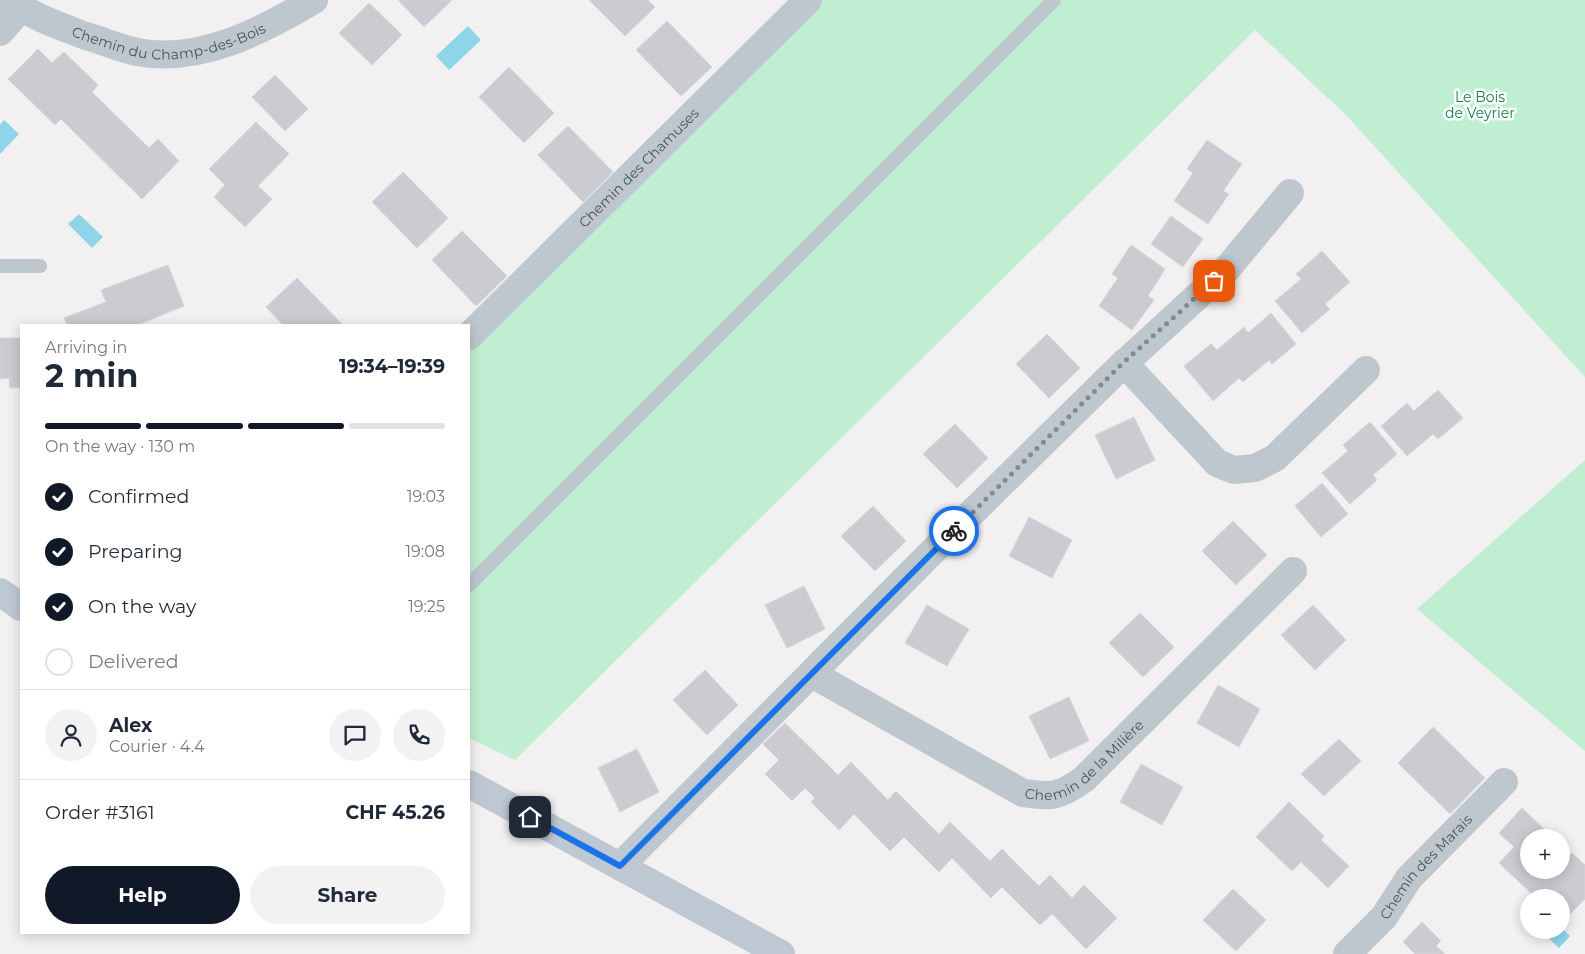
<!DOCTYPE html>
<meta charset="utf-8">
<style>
body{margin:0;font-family:Montserrat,sans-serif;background:#f2f2f3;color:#1f2937;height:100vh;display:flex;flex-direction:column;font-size:19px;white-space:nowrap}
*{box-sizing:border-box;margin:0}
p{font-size:16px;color:#747a83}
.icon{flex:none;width:28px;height:28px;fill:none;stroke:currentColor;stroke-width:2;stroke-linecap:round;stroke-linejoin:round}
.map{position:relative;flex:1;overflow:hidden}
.sheet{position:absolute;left:20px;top:324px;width:450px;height:610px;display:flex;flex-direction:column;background:#fff;border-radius:0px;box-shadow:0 2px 12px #0003}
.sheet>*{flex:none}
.fabs{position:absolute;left:1520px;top:829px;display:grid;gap:10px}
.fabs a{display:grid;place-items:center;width:50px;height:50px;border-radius:50%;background:#fff;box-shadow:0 2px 12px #0003;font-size:25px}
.pin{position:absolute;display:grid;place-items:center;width:42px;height:42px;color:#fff;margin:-21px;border-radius:10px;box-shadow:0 2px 8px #0006}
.courier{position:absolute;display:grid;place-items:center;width:50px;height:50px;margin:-25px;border:4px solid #1a73e8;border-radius:50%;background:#fff;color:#222;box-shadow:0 1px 6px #0007}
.summary em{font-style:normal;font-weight:700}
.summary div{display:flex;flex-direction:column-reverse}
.summary{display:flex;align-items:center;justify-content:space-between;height:85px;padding:0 25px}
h1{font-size:32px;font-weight:700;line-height:38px}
.bar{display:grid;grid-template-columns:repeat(4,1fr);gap:8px 5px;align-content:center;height:60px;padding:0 25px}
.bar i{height:6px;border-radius:4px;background:#e0e1e3}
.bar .selected{background:#111827}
.bar p{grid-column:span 4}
.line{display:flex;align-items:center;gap:12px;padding:0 25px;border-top:1px solid #e0e1e3}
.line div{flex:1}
.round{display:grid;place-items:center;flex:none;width:52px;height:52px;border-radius:26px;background:#f2f2f3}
ol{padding:0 25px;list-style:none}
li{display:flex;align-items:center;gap:15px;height:55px}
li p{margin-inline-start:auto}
li .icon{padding:5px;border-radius:50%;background:#111827;color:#fff;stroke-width:4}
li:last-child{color:#747a83}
li i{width:28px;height:28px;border:2px solid #e0e1e3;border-radius:50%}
.action{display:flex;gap:10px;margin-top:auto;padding:10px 25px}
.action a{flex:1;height:58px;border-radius:30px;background:#111827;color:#fff;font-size:20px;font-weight:700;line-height:58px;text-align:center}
.action a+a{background:#f2f2f3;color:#1f2937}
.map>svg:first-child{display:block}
.green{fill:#c0eed2}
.water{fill:#8ed5ea}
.building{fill:#caccd2;stroke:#d4d6db}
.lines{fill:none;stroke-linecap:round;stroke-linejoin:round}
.lane{stroke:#bec7ce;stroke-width:14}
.street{stroke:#bec7ce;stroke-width:28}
.secondary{stroke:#bec8d3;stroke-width:28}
.done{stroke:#848a90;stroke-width:5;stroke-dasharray:0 9}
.route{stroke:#1a73e8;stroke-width:6}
.labels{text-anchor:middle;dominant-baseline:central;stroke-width:5;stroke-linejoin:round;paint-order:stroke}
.street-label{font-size:14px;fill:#48535d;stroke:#fff}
.park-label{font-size:14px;fill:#1a7d4d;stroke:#fff}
</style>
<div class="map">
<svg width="1585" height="954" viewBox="0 0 1585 954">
<rect width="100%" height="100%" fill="#f2f0f0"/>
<!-- green -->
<g class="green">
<path d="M 818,0 L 1585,0 L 1585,377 L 1346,115 L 1255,30 L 515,760 L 469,738 L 469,339 Z"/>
<path d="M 1585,460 L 1585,751 L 1417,609 Z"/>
</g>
<!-- water -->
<g class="water">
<path d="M 468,26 L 481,40 L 449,70 L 436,56 Z"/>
<path d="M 4,120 L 19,134 L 0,154 L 0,125 Z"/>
<path d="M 79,214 L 103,237 L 92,248 L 68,224 Z"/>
<path d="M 1561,928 L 1570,936 L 1559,948 L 1540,930 L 1561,930 Z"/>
</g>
<!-- building -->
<g class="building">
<path d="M 398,0 L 452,0 L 424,27 Z"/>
<path d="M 589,0 L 648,0 L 655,7 L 625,36 Z"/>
<path d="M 369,3 L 402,35 L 372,65 L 339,33 Z"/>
<path d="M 667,21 L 712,67 L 681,96 L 636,50 Z"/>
<path d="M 38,49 L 52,63 L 64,52 L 98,85 L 92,92 L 149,148 L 158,139 L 179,161 L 142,199 L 61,119 L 55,125 L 8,79 Z"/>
<path d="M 509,67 L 554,113 L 524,143 L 479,97 Z"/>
<path d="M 275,75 L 308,109 L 285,131 L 252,97 Z"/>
<path d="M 256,122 L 289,154 L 258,186 L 272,199 L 245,227 L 214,197 L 225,185 L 209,169 Z"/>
<path d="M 568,126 L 613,172 L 583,202 L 538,155 Z"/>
<path d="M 1207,140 L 1242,164 L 1223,191 L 1229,194 L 1208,224 L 1174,201 L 1193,173 L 1187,169 Z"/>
<path d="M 403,172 L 448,218 L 417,248 L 372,202 Z"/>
<path d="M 1171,216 L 1203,239 L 1183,267 L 1151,244 Z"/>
<path d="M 462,231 L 507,276 L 476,306 L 432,260 Z"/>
<path d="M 1131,245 L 1165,269 L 1148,296 L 1154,300 L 1132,330 L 1099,306 L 1118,278 L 1112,274 Z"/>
<path d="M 1322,251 L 1350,282 L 1325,304 L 1330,309 L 1302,333 L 1275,301 L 1301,279 L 1296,274 Z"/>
<path d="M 168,265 L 184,306 L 137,325 L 67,325 L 64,318 L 106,302 L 101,290 Z"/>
<path d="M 297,278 L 342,324 L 341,325 L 283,325 L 266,307 Z"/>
<path d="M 1271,313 L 1296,344 L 1272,364 L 1269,360 L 1243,382 L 1239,378 L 1213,401 L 1184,366 L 1211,344 L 1217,350 L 1244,327 L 1248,333 Z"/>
<path d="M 1047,334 L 1080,368 L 1049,398 L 1016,364 Z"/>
<path d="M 0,338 L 21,338 L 21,387 L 10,388 L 9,378 L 0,379 Z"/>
<path d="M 1438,390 L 1463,418 L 1438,439 L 1433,434 L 1407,456 L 1381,426 L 1407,403 L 1414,411 Z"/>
<path d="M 1134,417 L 1155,460 L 1116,479 L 1095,435 Z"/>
<path d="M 1370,422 L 1397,454 L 1373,475 L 1377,480 L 1350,504 L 1322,473 L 1348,451 L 1343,445 Z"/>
<path d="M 955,424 L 988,458 L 957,488 L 923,454 Z"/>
<path d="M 1322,483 L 1348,514 L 1321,537 L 1295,506 Z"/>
<path d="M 873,506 L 906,541 L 875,571 L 841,536 Z"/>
<path d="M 1029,517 L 1072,540 L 1052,578 L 1009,556 Z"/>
<path d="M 1233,521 L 1267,555 L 1236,585 L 1202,551 Z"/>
<path d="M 804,586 L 825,629 L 787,648 L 765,605 Z"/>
<path d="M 927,605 L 969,629 L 947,666 L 905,643 Z"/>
<path d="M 1313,605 L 1346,640 L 1315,670 L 1281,635 Z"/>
<path d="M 1140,613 L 1174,647 L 1143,677 L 1109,643 Z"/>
<path d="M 705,670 L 738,705 L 707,735 L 673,700 Z"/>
<path d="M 1218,685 L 1260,709 L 1239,747 L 1197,723 Z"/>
<path d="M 1069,697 L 1089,741 L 1050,759 L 1029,716 Z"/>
<path d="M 785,723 L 838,775 L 851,762 L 888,800 L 896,791 L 939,834 L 950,822 L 990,861 L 1002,849 L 1039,886 L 1050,875 L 1072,898 L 1084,885 L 1117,918 L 1086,949 L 1052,914 L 1040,925 L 1002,887 L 991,898 L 952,858 L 939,872 L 904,837 L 890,851 L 854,814 L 839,830 L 811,802 L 815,798 L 805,788 L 792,801 L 765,774 L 779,760 L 763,744 Z"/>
<path d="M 1433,727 L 1485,778 L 1450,814 L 1398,763 Z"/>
<path d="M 1339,739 L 1361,761 L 1324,796 L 1301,774 Z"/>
<path d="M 637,749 L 659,792 L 620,812 L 598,768 Z"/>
<path d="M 1141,764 L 1183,787 L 1162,825 L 1120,802 Z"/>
<path d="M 1289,802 L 1324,836 L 1321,840 L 1349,866 L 1328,888 L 1301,862 L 1292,871 L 1256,837 Z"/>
<path d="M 1522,808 L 1544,829 L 1540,833 L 1544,838 L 1529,838 L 1529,870 L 1561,870 L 1561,854 L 1566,859 L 1572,853 L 1585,865 L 1585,899 L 1568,916 L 1561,909 L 1561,898 L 1549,898 L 1541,889 L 1534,896 L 1499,863 L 1514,847 L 1499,833 Z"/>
<path d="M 1233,889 L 1266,920 L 1236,951 L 1203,920 Z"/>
<path d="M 1422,922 L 1441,941 L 1436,946 L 1445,954 L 1415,954 L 1403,942 Z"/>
</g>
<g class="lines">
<!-- lane -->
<g class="lane">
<path d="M 0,266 L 40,266"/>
<path d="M 469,585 L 1054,0"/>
</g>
<!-- street -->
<g class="street">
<path id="s1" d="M 10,0 C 33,17 60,26 86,36 C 103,41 120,48 137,52 C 199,64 262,31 314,0"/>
<path d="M 0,32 L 21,8"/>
<path id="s2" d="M 469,336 L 808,0"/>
<path d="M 1124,363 L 1217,463 L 1234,470 L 1255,468 L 1275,458 L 1366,370"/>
<path id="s3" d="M 812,674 L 1023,793 C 1053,797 1059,797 1084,779 L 1293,571"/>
<path d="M 620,866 L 927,557 L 1117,370 L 1226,270 L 1290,193"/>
<path id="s4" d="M 1347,954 L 1384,917 L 1409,878 L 1504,782"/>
</g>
<!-- secondary -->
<g class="secondary">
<path d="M 0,592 L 21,607"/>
<path d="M 469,784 L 781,954"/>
</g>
</g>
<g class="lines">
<!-- done -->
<path class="done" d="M 954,531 L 1124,362 L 1214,281"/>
<!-- route -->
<path class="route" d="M 530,817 L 620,866 L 954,531"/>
</g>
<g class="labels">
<!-- street labels -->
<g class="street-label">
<text stroke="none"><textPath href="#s1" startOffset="170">Chemin du Champ-des-Bois</textPath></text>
<text stroke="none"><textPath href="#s2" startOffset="239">Chemin des Chamuses</textPath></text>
<text stroke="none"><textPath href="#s3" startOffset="316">Chemin de la Milière</textPath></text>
<text stroke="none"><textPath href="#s4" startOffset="118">Chemin des Marais</textPath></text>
</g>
<!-- park labels -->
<g class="park-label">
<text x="1480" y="97">Le Bois<tspan x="1480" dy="16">de Veyrier</tspan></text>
</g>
</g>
</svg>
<div class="fabs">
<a>+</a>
<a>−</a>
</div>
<div class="pin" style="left:1214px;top:281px;background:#ea580c"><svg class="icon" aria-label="bag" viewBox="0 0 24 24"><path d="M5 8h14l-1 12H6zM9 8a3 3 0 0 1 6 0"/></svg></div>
<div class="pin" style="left:530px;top:817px;background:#1f2937"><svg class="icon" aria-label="home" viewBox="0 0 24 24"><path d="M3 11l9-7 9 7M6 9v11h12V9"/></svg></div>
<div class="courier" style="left:954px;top:531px"><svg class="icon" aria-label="bike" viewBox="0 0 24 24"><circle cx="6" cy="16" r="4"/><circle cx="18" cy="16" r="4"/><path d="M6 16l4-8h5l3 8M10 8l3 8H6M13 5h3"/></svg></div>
<section class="sheet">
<div class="summary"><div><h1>2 min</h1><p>Arriving in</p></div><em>19:34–19:39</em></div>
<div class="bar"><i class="selected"></i><i class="selected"></i><i class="selected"></i><i></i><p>On the way · 130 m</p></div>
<ol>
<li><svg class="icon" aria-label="check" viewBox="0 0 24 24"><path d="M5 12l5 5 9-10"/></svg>Confirmed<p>19:03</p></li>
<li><svg class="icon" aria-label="check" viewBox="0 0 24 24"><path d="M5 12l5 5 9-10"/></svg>Preparing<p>19:08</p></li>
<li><svg class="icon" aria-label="check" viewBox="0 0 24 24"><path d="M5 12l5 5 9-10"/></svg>On the way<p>19:25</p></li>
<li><i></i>Delivered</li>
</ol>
<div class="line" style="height:90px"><a class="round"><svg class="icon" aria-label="person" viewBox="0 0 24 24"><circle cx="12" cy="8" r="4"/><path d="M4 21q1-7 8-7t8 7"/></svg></a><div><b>Alex</b><p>Courier · 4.4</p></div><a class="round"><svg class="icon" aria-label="chat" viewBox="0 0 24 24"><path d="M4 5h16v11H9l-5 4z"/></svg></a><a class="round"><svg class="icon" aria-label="phone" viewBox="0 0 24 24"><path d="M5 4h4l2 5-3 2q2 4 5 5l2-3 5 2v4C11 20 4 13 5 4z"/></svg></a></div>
<div class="line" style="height:65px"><div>Order #3161</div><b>CHF 45.26</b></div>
<div class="action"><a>Help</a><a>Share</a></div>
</section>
</div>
